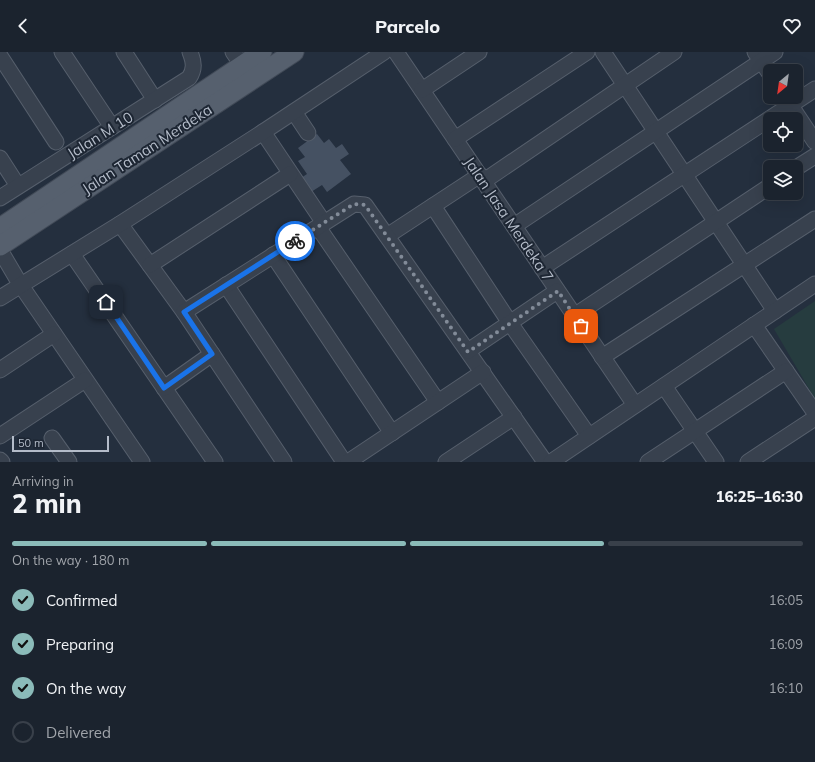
<!DOCTYPE html>
<meta charset="utf-8">
<style>
body{margin:0;font-family:Mulish,sans-serif;background:#282f3a;color:#f1f3f6;height:100vh;display:flex;flex-direction:column;font-size:15px;white-space:nowrap}
*{box-sizing:border-box;margin:0}
p{font-size:13px;color:#a0a4aa}
.icon{flex:none;width:22px;height:22px;fill:none;stroke:currentColor;stroke-width:2;stroke-linecap:round;stroke-linejoin:round}
.map{position:relative;height:410px;overflow:hidden}
.details{display:flex;flex-direction:column;background:#1b232e;flex:1}
.details>*{flex:none}
.needle{width:26px;rotate:209deg}
.fabs{position:absolute;left:763px;top:12px;display:grid;gap:8px}
.fabs a{display:grid;place-items:center;width:40px;height:40px;border-radius:6px;background:#1b232e;box-shadow:0 4px 16px #0002,0 0 0 1px #39404a;font-size:20px}
.scale{position:absolute;left:12px;bottom:10px;width:97px;box-sizing:border-box;padding-left:4px;border:2px solid #b4bcc9;border-top:0;font-size:11px;line-height:14px;white-space:nowrap;color:#b4bcc9;-webkit-text-stroke:3px #1d2633;paint-order:stroke}
.pin{position:absolute;display:grid;place-items:center;width:34px;height:34px;color:#fff;margin:-17px;border-radius:8px;box-shadow:0 2px 6px #0006}
.courier{position:absolute;display:grid;place-items:center;width:40px;height:40px;margin:-20px;border:3px solid #1a73e8;border-radius:50%;background:#fff;color:#222;box-shadow:0 1px 5px #0007}
.head em{font-style:normal;font-weight:800}
.head div{display:flex;flex-direction:column-reverse}
.head{display:flex;align-items:center;justify-content:space-between;height:68px;padding:0 12px}
h1{font-size:26px;font-weight:800;line-height:30px}
.bar{display:grid;grid-template-columns:repeat(4,1fr);gap:6px 4px;align-content:center;height:48px;padding:0 12px}
.bar i{height:5px;border-radius:3px;background:#39404a}
.bar .active{background:#8bbbb9}
.bar p{grid-column:span 4}
ol{padding:0 12px;list-style:none}
li{display:flex;align-items:center;gap:12px;height:44px}
li p{margin-inline-start:auto}
li .icon{padding:4px;border-radius:50%;background:#8bbbb9;color:#111;stroke-width:4}
li:last-child{color:#a0a4aa}
li i{width:22px;height:22px;border:2px solid #39404a;border-radius:50%}
header{display:flex;justify-content:space-between;align-items:center;height:52px;padding:0 12px;background:#1b232e;font-size:18px;font-weight:800}
.map>svg:first-child{display:block}
.green{fill:#263c3f}
.building{fill:#455162}
.lines{fill:none;stroke-linecap:round;stroke-linejoin:round}
.minor-casing{stroke:#565f6c;stroke-width:17}
.major-casing{stroke:#414a57;stroke-width:21}
.minor{stroke:#38414e;stroke-width:15}
.major{stroke:#56606e;stroke-width:19}
.done{stroke:#828b98;stroke-width:4;stroke-dasharray:0 7.2}
.route{stroke:#1a73e8;stroke-width:5}
.labels{text-anchor:middle;dominant-baseline:central;stroke-width:4;stroke-linejoin:round;paint-order:stroke}
.street-label{font-size:15px;fill:#b4bcc9;stroke:#1d2633}
</style>
<header><svg class="icon" aria-label="back" viewBox="0 0 24 24"><path d="M15 5l-7 7 7 7"/></svg>Parcelo<svg class="icon" aria-label="heart" viewBox="0 0 24 24"><path d="M12 20l-8-8c-3-5 5-10 8-4 3-6 11-1 8 4z"/></svg></header>
<div class="map">
<svg width="815" height="410" viewBox="0 0 815 410">
<rect width="100%" height="100%" fill="#242f3e"/>
<!-- green -->
<path class="green" d="M 815,249 L 815,347 L 774,277 Z"/>
<!-- building -->
<path class="building" d="M 317,82 L 324,91 L 329,87 L 336,96 L 342,92 L 349,102 L 340,108 L 351,122 L 327,140 L 322,133 L 311,140 L 301,126 L 307,122 L 298,109 L 305,105 L 298,96 Z"/>
<g class="lines">
<defs>
<g id="minor">
<path d="M 62,0 L 112,75"/>
<path d="M 124,0 L 155,48"/>
<path d="M 233,0 L 242,13"/>
<path d="M 396,0 L 635,353"/>
<path d="M 603,0 L 775,259"/>
<path d="M 755,0 L 770,22"/>
<path d="M 0,4 L 56,90"/>
<path d="M 422,38 L 479,0"/>
<path d="M 785,45 L 815,90"/>
<path d="M 294,60 L 308,81"/>
<path d="M 263,80 L 324,171"/>
<path d="M 455,87 L 587,0"/>
<path d="M 0,106 L 18,134"/>
<path d="M 796,116 L 815,104"/>
<path d="M 484,129 L 674,0"/>
<path d="M 0,146 L 189,26 C 195,17 194,10 190,0"/>
<path d="M 433,154 L 510,271 L 589,384"/>
<path d="M 120,172 L 184,260 L 284,410"/>
<path d="M 514,174 L 775,0"/>
<path d="M 318,175 L 438,350"/>
<path d="M 387,184 L 480,123"/>
<path d="M 0,198 L 20,232 L 142,410"/>
<path d="M 72,202 L 215,410"/>
<path d="M 273,203 L 392,381"/>
<path d="M 150,213 L 290,122"/>
<path d="M 542,216 L 815,37"/>
<path d="M 226,233 L 344,410"/>
<path d="M 0,246 L 120,172 L 263,80 L 384,0"/>
<path d="M 184,260 L 354,152 L 365,153 L 545,410"/>
<path d="M 574,264 L 770,134"/>
<path d="M 754,273 L 815,361"/>
<path d="M 468,299 L 557,239"/>
<path d="M 602,305 L 815,167"/>
<path d="M 0,318 L 54,282"/>
<path d="M 664,334 L 716,410"/>
<path d="M 164,336 L 212,302"/>
<path d="M 0,384 L 85,328"/>
<path d="M 52,386 L 69,410"/>
<path d="M 0,408 L 2,410"/>
<path d="M 348,410 L 483,320"/>
<path d="M 446,410 L 514,365"/>
<path d="M 551,410 L 815,232"/>
<path d="M 648,410 L 786,319"/>
<path d="M 748,410 L 815,366"/>
</g>
<g id="major">
<path d="M 0,176 L 262,0"/>
<path d="M 0,194 L 294,0"/>
</g>
</defs>
<!-- minor casing -->
<use href="#minor" class="minor-casing"/>
<!-- major casing -->
<use href="#major" class="major-casing"/>
<!-- minor -->
<use href="#minor" class="minor"/>
<!-- major -->
<use href="#major" class="major"/>
</g>
<g class="lines">
<!-- done -->
<path class="done" d="M 295,189 L 354,152 L 365,153 L 468,300 L 558,239 L 581,274"/>
<!-- route -->
<path class="route" d="M 106,250 L 164,336 L 212,302 L 184,260 L 295,189"/>
</g>
<g class="labels">
<!-- street labels -->
<g class="street-label">
<text transform="translate(100 83) rotate(-32)">Jalan M 10</text>
<text transform="translate(147 97) rotate(-33)">Jalan Taman Merdeka</text>
<text transform="translate(509 167) rotate(56)">Jalan Jasa Merdeka 7</text>
</g>
</g>
</svg>
<div class="fabs">
<a><svg class="needle" viewBox="-14 -14 28 28"><path d="M0-13l5 13h-10z" fill="#e53935"/><path d="M0 13l5-13h-10z" fill="#a0a4aa"/></svg></a>
<a><svg class="icon" aria-label="locate" viewBox="0 0 24 24"><circle cx="12" cy="12" r="6"/><path d="M12 2v4M12 18v4M2 12h4M18 12h4"/></svg></a>
<a><svg class="icon" aria-label="layers" viewBox="0 0 24 24"><path d="M12 4l9 5-9 5-9-5zM3 14l9 5 9-5"/></svg></a>
</div>
<div class="scale">50 m</div>
<div class="pin" style="left:581px;top:274px;background:#ea580c"><svg class="icon" aria-label="bag" viewBox="0 0 24 24"><path d="M5 8h14l-1 12H6zM9 8a3 3 0 0 1 6 0"/></svg></div>
<div class="pin" style="left:106px;top:250px;background:#1f2937"><svg class="icon" aria-label="home" viewBox="0 0 24 24"><path d="M3 11l9-7 9 7M6 9v11h12V9"/></svg></div>
<div class="courier" style="left:295px;top:189px"><svg class="icon" aria-label="bike" viewBox="0 0 24 24"><circle cx="6" cy="16" r="4"/><circle cx="18" cy="16" r="4"/><path d="M6 16l4-8h5l3 8M10 8l3 8H6M13 5h3"/></svg></div>
</div>
<section class="details">
<div class="head"><div><h1>2 min</h1><p>Arriving in</p></div><em>16:25–16:30</em></div>
<div class="bar"><i class="active"></i><i class="active"></i><i class="active"></i><i></i><p>On the way · 180 m</p></div>
<ol>
<li><svg class="icon" aria-label="check" viewBox="0 0 24 24"><path d="M5 12l5 5 9-10"/></svg>Confirmed<p>16:05</p></li>
<li><svg class="icon" aria-label="check" viewBox="0 0 24 24"><path d="M5 12l5 5 9-10"/></svg>Preparing<p>16:09</p></li>
<li><svg class="icon" aria-label="check" viewBox="0 0 24 24"><path d="M5 12l5 5 9-10"/></svg>On the way<p>16:10</p></li>
<li><i></i>Delivered</li>
</ol>
</section>
